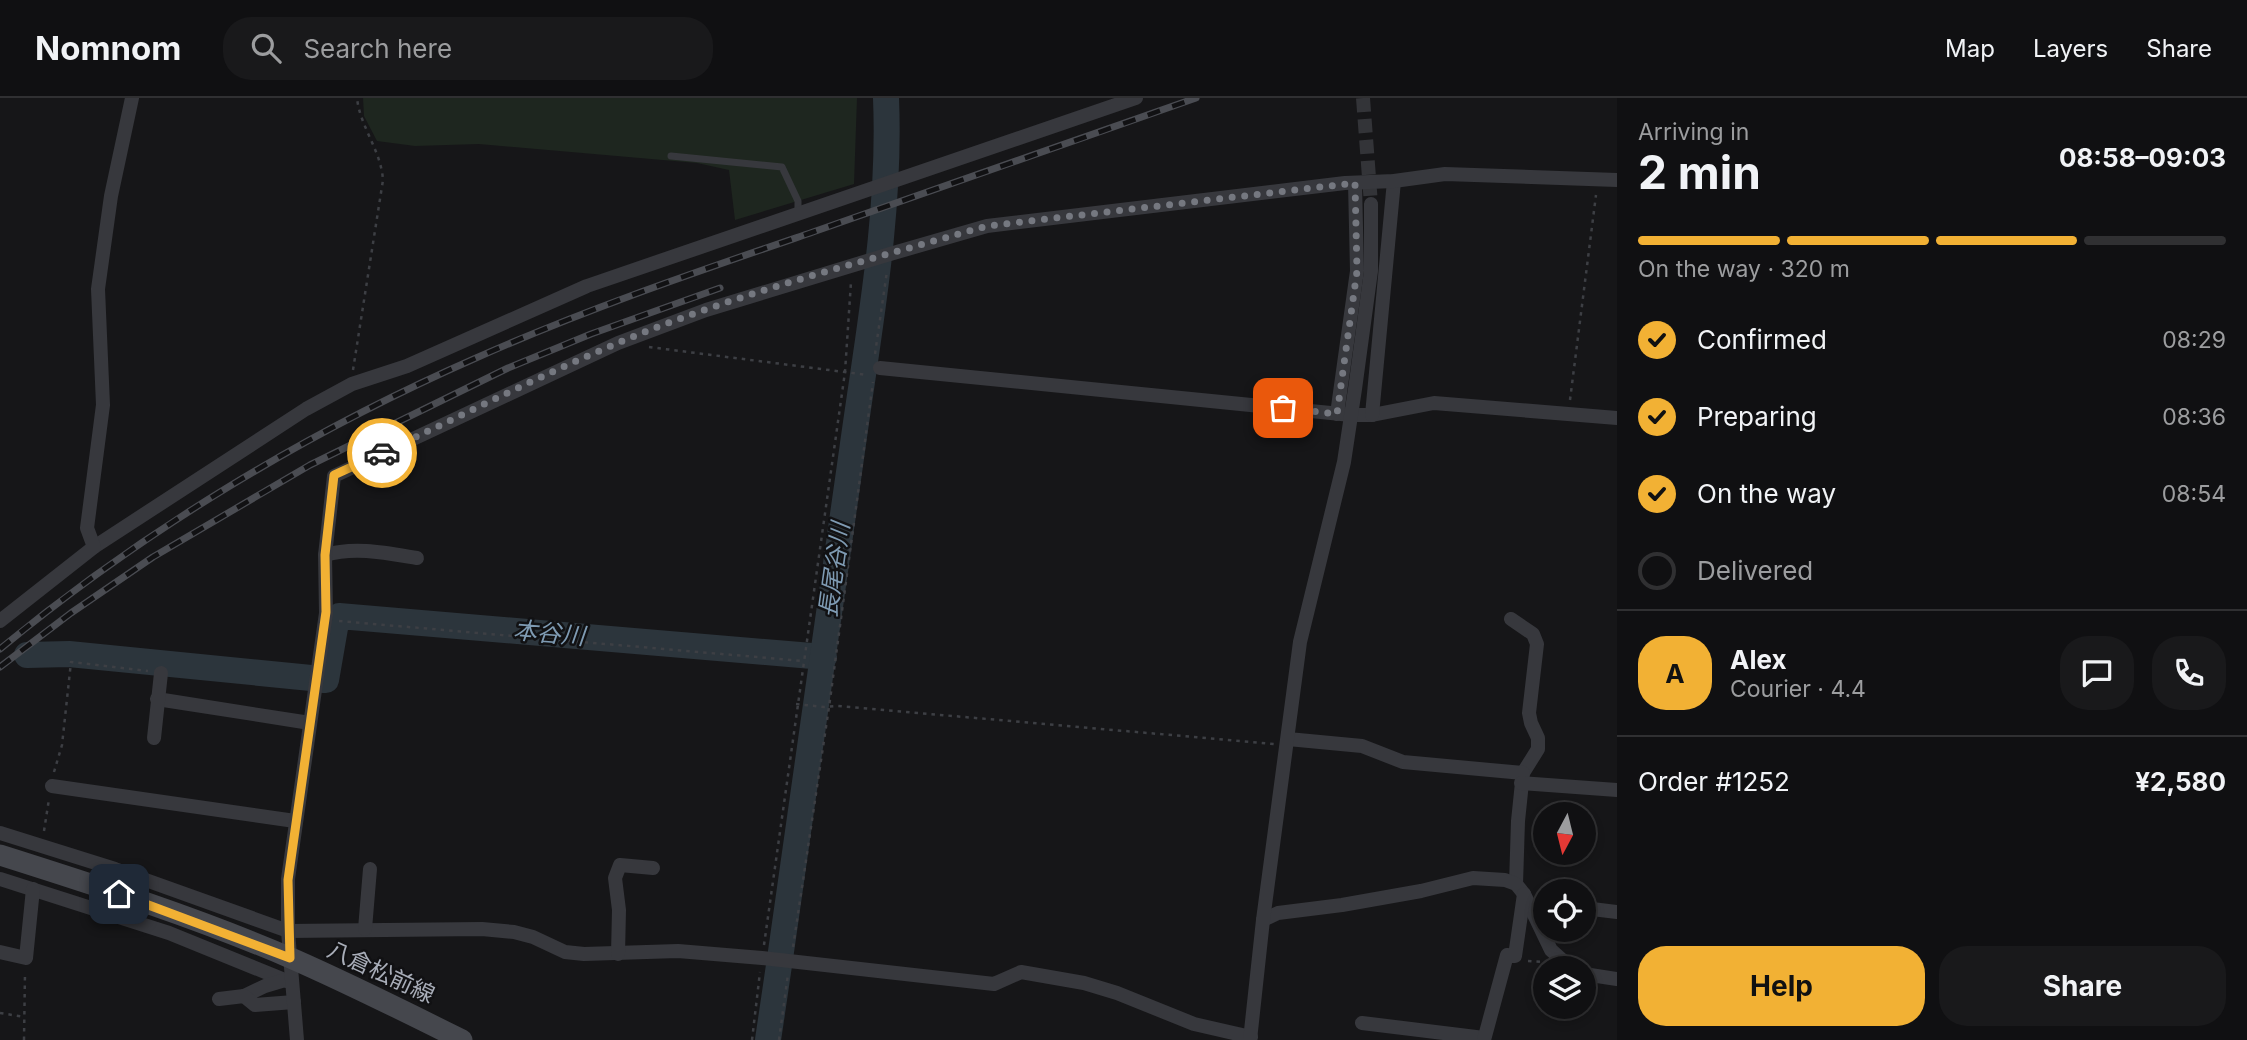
<!DOCTYPE html>
<meta charset="utf-8">
<style>
body{margin:0;font-family:Inter,"Noto Sans JP",sans-serif;background:#19191b;color:#f1f3f6;height:100vh;display:flex;flex-direction:column;font-size:26px;white-space:nowrap}
*{box-sizing:border-box;margin:0}
p{font-size:23px;color:#9c9d9f}
.icon{flex:none;width:38px;height:38px;fill:none;stroke:currentColor;stroke-width:2;stroke-linecap:round;stroke-linejoin:round}
.map{position:relative;flex:1;overflow:hidden}
.sheet{display:flex;flex-direction:column;background:#101012;width:630px}
.sheet>*{flex:none}
.needle{width:46px;rotate:187deg}
.controls{position:absolute;left:1533px;top:704px;display:grid;gap:14px}
.controls a{display:grid;place-items:center;width:63px;height:63px;border-radius:50%;background:#101012;box-shadow:0 4px 10px #0003,0 0 0 2px #303032;font-size:35px}
.pin{position:absolute;display:grid;place-items:center;width:60px;height:60px;color:#fff;margin:-30px;border-radius:14px;box-shadow:0 4px 10px #0006}
.courier{position:absolute;display:grid;place-items:center;width:70px;height:70px;margin:-35px;border:5px solid #f2b134;border-radius:50%;background:#fff;color:#222;box-shadow:0 2px 9px #0007}
.summary em{font-style:normal;font-weight:700}
.summary div{display:flex;flex-direction:column-reverse}
.summary{display:flex;align-items:center;justify-content:space-between;height:119px;padding:0 21px}
h1{font-size:46px;font-weight:700;line-height:52px}
.bar{display:grid;grid-template-columns:repeat(4,1fr);gap:10px 7px;align-content:center;height:84px;padding:0 21px}
.bar i{height:9px;border-radius:5px;background:#303032}
.bar .current{background:#f2b134}
.bar p{grid-column:span 4}
.line{display:flex;align-items:center;gap:18px;padding:0 21px;border-top:2px solid #303032}
.line div{flex:1}
.round{display:grid;place-items:center;flex:none;width:74px;height:74px;border-radius:28px;background:#19191b}
ol{padding:0 21px;list-style:none}
li{display:flex;align-items:center;gap:21px;height:77px}
li p{margin-inline-start:auto}
li .icon{padding:7px;border-radius:50%;background:#f2b134;color:#111;stroke-width:4}
li:last-child{color:#9c9d9f}
li i{width:38px;height:38px;border:4px solid #303032;border-radius:50%}
.button{display:flex;gap:14px;margin-top:auto;padding:14px 21px}
.button a{flex:1;height:80px;border-radius:28px;background:#f2b134;color:#111;font-size:28px;font-weight:700;line-height:80px;text-align:center}
.button a+a{background:#19191b;color:#f1f3f6}
header{display:flex;align-items:center;gap:42px;box-sizing:border-box;height:98px;padding:0 35px;background:#101012;border-bottom:2px solid #303032}
header strong{font-size:33px}
nav{display:flex;gap:38px;margin-inline-start:auto;font-size:24px}
.search{width:490px;height:63px;background:#19191b;display:flex;align-items:center;gap:18px;box-sizing:border-box;padding:0 24px;border-radius:28px;color:#9c9d9f;font-size:26px}
main{display:flex;flex:1;min-height:0}
.map>svg:first-child{display:block}
.pitch{fill:#1e261f}
.lines{fill:none;stroke-linecap:round;stroke-linejoin:round}
.river{stroke:#2c353c;stroke-width:26}
.minor-tunnel{stroke:#333438;stroke-width:14;stroke-dasharray:14 7;stroke-linecap:butt}
.path{stroke:#3d3f44;stroke-width:2.5;stroke-dasharray:3.5 5;stroke-linecap:butt}
.service{stroke:#37383d;stroke-width:7}
.minor{stroke:#37383d;stroke-width:14}
.secondary{stroke:#45474d;stroke-width:21}
.rail-casing{stroke:#4a4c52;stroke-width:7}
.rail{stroke:#111113;stroke-width:4.5;stroke-dasharray:13;stroke-linecap:butt}
.done{stroke:#757880;stroke-width:7;stroke-dasharray:0 12.6}
.route{stroke:#f2b134;stroke-width:9}
.labels{text-anchor:middle;dominant-baseline:central;stroke-width:5;stroke-linejoin:round;paint-order:stroke}
.street-label{font-size:23px;fill:#a8adb8;stroke:#111113}
.water-label{font-size:24px;font-style:italic;fill:#7f9bb3;stroke:#111113}
</style>
<header>
<strong>Nomnom</strong>
<div class="search"><svg class="icon" aria-label="search" viewBox="0 0 24 24"><circle cx="10" cy="10" r="6"/><path d="M15 15l6 6"/></svg>Search here</div>
<nav><a>Map</a><a>Layers</a><a>Share</a></nav>
</header>
<main>
<div class="map">
<svg width="1617" height="942" viewBox="0 0 1617 942">
<rect width="100%" height="100%" fill="#161618"/>
<!-- pitch -->
<path class="pitch" d="M 363,0 L 857,0 L 854,86 L 735,122 L 729,72 L 697,65 L 479,46 L 415,48 L 377,43 L 364,18 Z"/>
<g class="lines">
<!-- river -->
<g class="river">
<path d="M 27,557 L 69,556 L 311,580"/>
<path d="M 323,582 L 326,582 L 335,530 L 339,518 L 824,559"/>
<path d="M 768,942 C 797,746 825,550 852,353 C 868,236 891,118 886,0"/>
</g>
<!-- minor-tunnel -->
<path class="minor-tunnel" d="M 1363,0 L 1371,106"/>
<!-- path -->
<g class="path">
<path d="M 649,249 L 868,277"/>
<path d="M 875,256 L 887,173"/>
<path d="M 353,272 L 383,82 C 381,52 360,29 357,0"/>
<path d="M 1570,302 L 1596,97"/>
<path d="M 339,523 L 803,563"/>
<path d="M 796,606 L 824,609 L 838,608 L 1274,646"/>
<path d="M 54,674 L 62,647 L 71,564 L 148,573"/>
<path d="M 44,733 L 49,701"/>
<path d="M 764,847 L 845,274 L 851,184"/>
<path d="M 793,849 L 829,609 L 873,284"/>
<path d="M 1528,863 L 1542,864"/>
<path d="M 0,915 L 25,919"/>
<path d="M 24,942 L 25,875"/>
<path d="M 752,942 L 760,874"/>
<path d="M 779,942 L 788,876"/>
</g>
<!-- service -->
<path class="service" d="M 671,58 L 782,69 L 798,103 L 798,117"/>
<!-- minor -->
<g class="minor">
<path d="M 880,270 L 1351,317 L 1372,317 L 1434,305 L 1617,320"/>
<path d="M 1337,316 L 1357,173 L 1355,85"/>
<path d="M 1372,317 L 1394,83"/>
<path d="M 94,449 L 306,311 L 352,286 L 407,268 L 587,188 L 1136,0"/>
<path d="M 325,457 C 355,448 387,455 417,460"/>
<path d="M 1511,521 L 1533,536 L 1537,546 L 1529,615 L 1531,625 L 1538,640 L 1538,651 L 1523,675 L 1518,723 L 1516,786"/>
<path d="M 0,523 L 94,449 L 87,430 L 103,307 L 98,191 L 111,98 L 132,0"/>
<path d="M 157,601 L 310,625"/>
<path d="M 154,640 L 161,575"/>
<path d="M 1288,641 L 1362,648 L 1403,664 L 1523,675"/>
<path d="M 1521,685 L 1617,692"/>
<path d="M 52,688 L 295,723"/>
<path d="M 0,735 L 115,771 L 288,833 L 482,831 L 514,834 L 533,839 L 565,854 L 584,856 L 678,853 L 762,860 L 994,886 L 1021,874 L 1084,885 L 1117,895 L 1194,926 L 1251,939"/>
<path d="M 0,781 L 169,835 L 292,885"/>
<path d="M 1584,810 L 1617,814"/>
<path d="M 1263,822 L 1278,815 L 1342,807 L 1421,793 L 1473,780 L 1505,782 L 1516,786 L 1524,796 L 1551,852 L 1571,870"/>
<path d="M 365,831 L 370,771"/>
<path d="M 0,854 L 26,860 L 33,791"/>
<path d="M 618,856 L 619,812 L 615,780 L 620,767 L 653,770"/>
<path d="M 1584,876 L 1617,881"/>
<path d="M 244,898 L 265,888 L 285,882"/>
<path d="M 219,901 L 244,898 L 255,907 L 294,904"/>
<path d="M 1362,925 L 1484,940"/>
<path d="M 297,942 L 288,833 L 288,781 L 326,515 L 325,457 L 334,378 L 618,245 L 706,212 L 890,156 L 987,128 L 1345,85 L 1394,83 L 1445,76 L 1617,82"/>
<path d="M 1250,942 L 1263,822 L 1300,544 L 1344,364 L 1355,291 L 1371,173 L 1371,106"/>
<path d="M 1484,942 L 1507,857 L 1515,858 L 1524,796"/>
</g>
<!-- secondary -->
<path class="secondary" d="M 0,757 C 98,788 198,820 293,861 C 350,886 406,914 462,942"/>
<defs>
<g id="rail">
<path d="M 0,551 C 143,433 307,334 476,260 C 586,211 699,173 813,134 C 941,89 1069,45 1196,0"/>
<path d="M 0,569 L 71,515 L 153,459 L 310,367 L 508,270 L 591,236 L 720,190"/>
</g>
</defs>
<!-- rail casing -->
<use href="#rail" class="rail-casing"/>
<!-- rail -->
<use href="#rail" class="rail"/>
</g>
<g class="lines">
<!-- done -->
<path class="done" d="M 382,355 C 461,318 539,278 618,245 C 729,198 847,168 962,135 L 987,128 L 1355,85 L 1357,173 L 1337,316 L 1283,310"/>
<!-- route -->
<path class="route" d="M 119,796 L 290,860 L 288,782 L 326,514 L 325,457 L 334,377 L 382,355"/>
</g>
<g class="labels">
<!-- street labels -->
<g class="street-label">
<text transform="translate(381 874) rotate(25)">八倉松前線</text>
</g>
<!-- water labels -->
<g class="water-label">
<text transform="translate(834 472) rotate(-82)">長尾谷川</text>
<text transform="translate(549 535) rotate(5)">本谷川</text>
</g>
</g>
</svg>
<div class="controls">
<a><svg class="needle" viewBox="-14 -14 28 28"><path d="M0-13l5 13h-10z" fill="#e53935"/><path d="M0 13l5-13h-10z" fill="#9c9d9f"/></svg></a>
<a><svg class="icon" aria-label="locate" viewBox="0 0 24 24"><circle cx="12" cy="12" r="6"/><path d="M12 2v4M12 18v4M2 12h4M18 12h4"/></svg></a>
<a><svg class="icon" aria-label="layers" viewBox="0 0 24 24"><path d="M12 4l9 5-9 5-9-5zM3 14l9 5 9-5"/></svg></a>
</div>
<div class="pin" style="left:1283px;top:310px;background:#ea580c"><svg class="icon" aria-label="bag" viewBox="0 0 24 24"><path d="M5 8h14l-1 12H6zM9 8a3 3 0 0 1 6 0"/></svg></div>
<div class="pin" style="left:119px;top:796px;background:#1f2937"><svg class="icon" aria-label="home" viewBox="0 0 24 24"><path d="M3 11l9-7 9 7M6 9v11h12V9"/></svg></div>
<div class="courier" style="left:382px;top:355px"><svg class="icon" aria-label="car" viewBox="0 0 24 24"><path d="M5 17H2v-5l4-1 3-4h7l3 4 3 1v5h-3M9 17h6M6 11h13"/><circle cx="7" cy="17" r="2"/><circle cx="17" cy="17" r="2"/></svg></div>
</div>
<section class="sheet">
<div class="summary"><div><h1>2 min</h1><p>Arriving in</p></div><em>08:58–09:03</em></div>
<div class="bar"><i class="current"></i><i class="current"></i><i class="current"></i><i></i><p>On the way · 320 m</p></div>
<ol>
<li><svg class="icon" aria-label="check" viewBox="0 0 24 24"><path d="M5 12l5 5 9-10"/></svg>Confirmed<p>08:29</p></li>
<li><svg class="icon" aria-label="check" viewBox="0 0 24 24"><path d="M5 12l5 5 9-10"/></svg>Preparing<p>08:36</p></li>
<li><svg class="icon" aria-label="check" viewBox="0 0 24 24"><path d="M5 12l5 5 9-10"/></svg>On the way<p>08:54</p></li>
<li><i></i>Delivered</li>
</ol>
<div class="line" style="height:126px"><b class="round" style="background:#f2b134;color:#111">A</b><div><b>Alex</b><p>Courier · 4.4</p></div><a class="round"><svg class="icon" aria-label="chat" viewBox="0 0 24 24"><path d="M4 5h16v11H9l-5 4z"/></svg></a><a class="round"><svg class="icon" aria-label="phone" viewBox="0 0 24 24"><path d="M5 4h4l2 5-3 2q2 4 5 5l2-3 5 2v4C11 20 4 13 5 4z"/></svg></a></div>
<div class="line" style="height:91px"><div>Order #1252</div><b>¥2,580</b></div>
<div class="button"><a>Help</a><a>Share</a></div>
</section>
</main>
